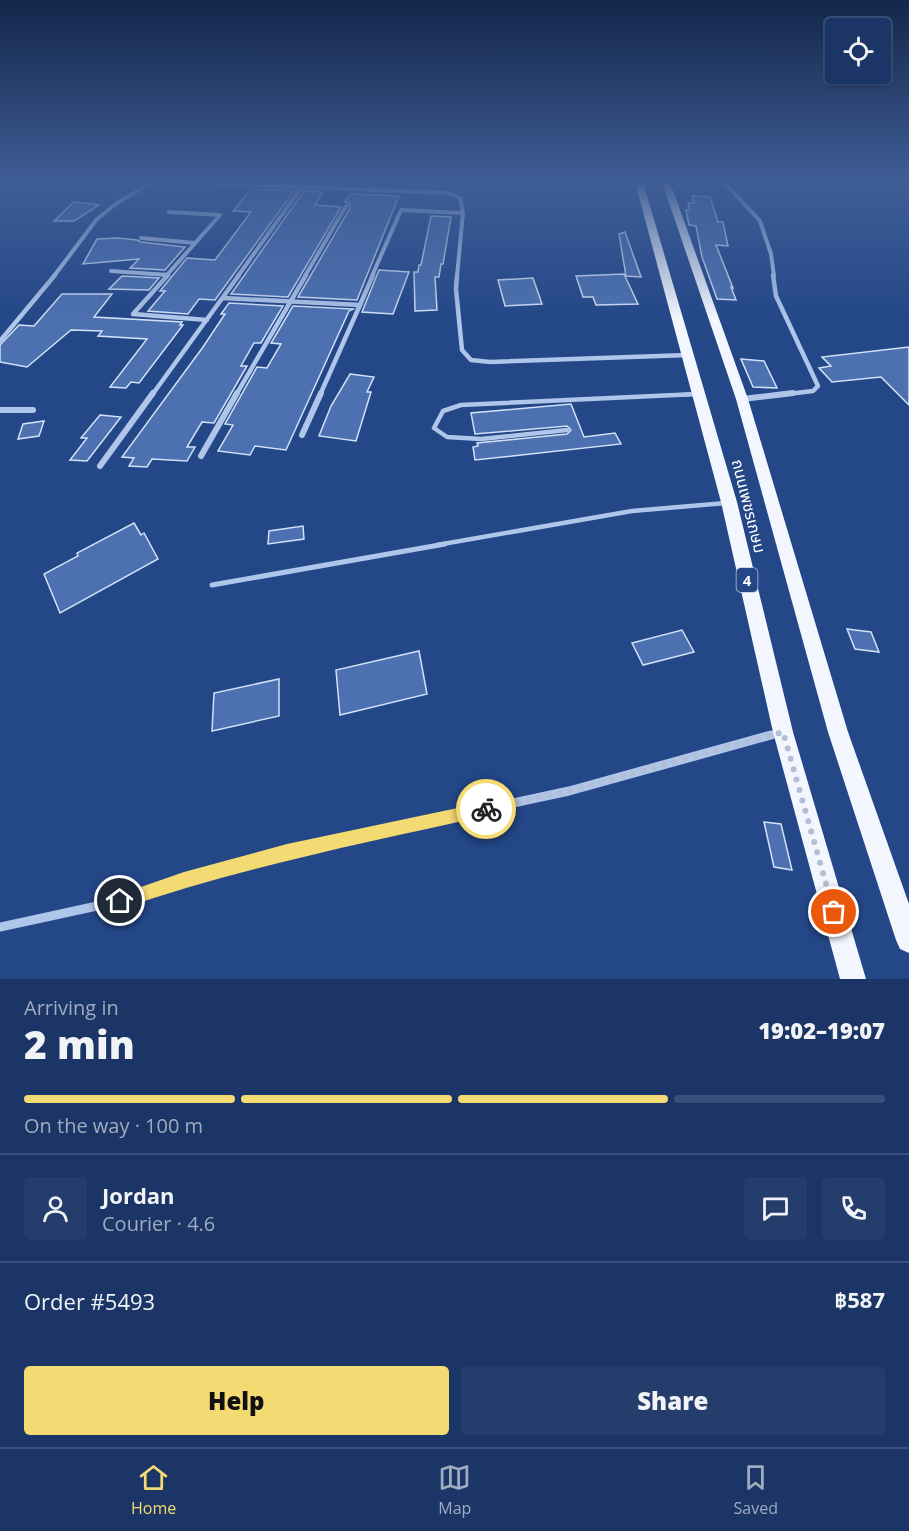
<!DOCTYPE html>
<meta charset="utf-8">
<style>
body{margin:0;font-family:"Open Sans","Noto Sans Thai",sans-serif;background:#243d6c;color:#f1f3f6;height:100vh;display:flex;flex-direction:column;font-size:22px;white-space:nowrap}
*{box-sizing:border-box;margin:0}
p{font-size:20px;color:#a0abbf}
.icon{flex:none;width:33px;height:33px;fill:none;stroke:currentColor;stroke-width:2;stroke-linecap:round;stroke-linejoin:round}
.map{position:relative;height:979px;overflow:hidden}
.side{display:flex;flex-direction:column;background:#1b3566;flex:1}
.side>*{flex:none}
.tools{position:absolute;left:825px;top:18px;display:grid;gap:12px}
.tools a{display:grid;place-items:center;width:66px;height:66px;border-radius:6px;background:#1b3566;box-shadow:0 2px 4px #0004,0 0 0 2px #39507a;font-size:30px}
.pin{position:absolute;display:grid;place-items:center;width:51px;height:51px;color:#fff;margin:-26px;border:3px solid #fff;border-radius:50%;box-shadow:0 2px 6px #0007}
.courier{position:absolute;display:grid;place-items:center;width:60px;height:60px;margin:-30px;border:4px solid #f4da72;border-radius:50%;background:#fff;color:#222;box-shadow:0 2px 8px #0007}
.overview em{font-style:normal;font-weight:800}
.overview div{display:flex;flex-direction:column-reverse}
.overview{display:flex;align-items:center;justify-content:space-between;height:102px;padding:0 24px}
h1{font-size:39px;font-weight:800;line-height:45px}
.bar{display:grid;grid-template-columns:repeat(4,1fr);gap:9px 6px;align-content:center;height:72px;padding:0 24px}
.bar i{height:8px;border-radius:4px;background:#39507a}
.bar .selected{background:#f4da72}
.bar p{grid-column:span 4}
.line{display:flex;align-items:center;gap:15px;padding:0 24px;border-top:2px solid #39507a}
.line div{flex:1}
.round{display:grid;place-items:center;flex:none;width:63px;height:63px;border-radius:6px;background:#243d6c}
.action{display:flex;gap:12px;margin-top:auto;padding:12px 24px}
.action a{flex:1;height:69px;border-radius:6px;background:#f4da72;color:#111;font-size:24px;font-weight:800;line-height:69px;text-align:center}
.action a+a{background:#243d6c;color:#f1f3f6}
.tab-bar{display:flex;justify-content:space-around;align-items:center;height:84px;border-top:2px solid #39507a;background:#1b3566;font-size:16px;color:#a0abbf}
.tab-bar a{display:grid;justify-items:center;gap:3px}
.tab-bar .selected{color:#f4da72}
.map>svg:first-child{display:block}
.building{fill:#4c70b0;stroke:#d3e1f7;stroke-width:1.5}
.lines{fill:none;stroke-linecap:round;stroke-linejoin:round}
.lane-far2{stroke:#afc5e9;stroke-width:4}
.lane-far1{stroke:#afc5e9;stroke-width:4.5}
.lane{stroke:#afc5e9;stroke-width:5}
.street-far4{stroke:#afc5e9;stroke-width:4}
.street-far3{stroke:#afc5e9;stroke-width:4.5}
.street-far2{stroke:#afc5e9;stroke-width:6}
.street-far1{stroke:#afc5e9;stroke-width:8}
.street{stroke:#afc5e9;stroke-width:9}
.primary{fill:#f3f6fe;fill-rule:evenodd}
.route{fill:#f4da72}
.done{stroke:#b2bfd5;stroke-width:6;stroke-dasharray:0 10.8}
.labels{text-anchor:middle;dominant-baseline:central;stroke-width:4.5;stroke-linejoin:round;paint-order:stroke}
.shield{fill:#244788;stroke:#bdc8db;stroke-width:1.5}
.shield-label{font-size:15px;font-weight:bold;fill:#fff}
.street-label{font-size:16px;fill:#fff;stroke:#244788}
</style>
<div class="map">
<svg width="909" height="979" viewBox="0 0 909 979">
<rect width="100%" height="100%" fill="#244788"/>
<!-- building -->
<g class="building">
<path d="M 251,189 L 294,191 L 215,300 L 199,299 L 188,314 L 148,311 L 165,291 L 160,291 L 187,258 L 215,260 L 251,212 L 233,211 Z"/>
<path d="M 304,191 L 323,192 L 315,205 L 341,207 L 288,297 L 231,294 Z"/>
<path d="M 350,194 L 399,196 L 357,300 L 298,297 L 350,208 L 349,203 L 345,202 Z"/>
<path d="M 692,196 L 710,197 L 718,222 L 723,222 L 728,246 L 716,245 L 733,288 L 731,287 L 736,300 L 717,299 L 702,257 L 696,226 L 689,225 L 686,210 L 690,210 L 688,203 L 694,203 Z"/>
<path d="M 74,202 L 99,205 L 74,221 L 54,221 Z"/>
<path d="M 431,216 L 451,217 L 443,264 L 441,264 L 439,277 L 435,277 L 437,310 L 415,311 L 414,272 L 418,272 L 419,265 L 421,265 Z"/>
<path d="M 625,232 L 641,277 L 626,276 L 619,234 Z"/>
<path d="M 118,238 L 137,240 L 141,242 L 185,247 L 165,270 L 130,268 L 139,259 L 83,264 L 97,239 Z"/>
<path d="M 379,270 L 409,272 L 393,314 L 362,312 Z"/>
<path d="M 624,274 L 638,304 L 596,305 L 593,297 L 583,297 L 576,276 Z"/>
<path d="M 122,276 L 159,278 L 149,290 L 109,289 Z"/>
<path d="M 533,278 L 542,304 L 505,306 L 498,280 Z"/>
<path d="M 62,294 L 112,294 L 94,317 L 182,322 L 180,325 L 183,325 L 139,383 L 131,382 L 126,388 L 110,387 L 147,339 L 98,336 L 102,331 L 71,330 L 27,367 L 0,362 L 0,345 L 19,325 L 34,326 Z"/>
<path d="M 229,303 L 283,306 L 261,343 L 254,343 L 241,366 L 247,366 L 214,423 L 202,422 L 187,447 L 195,447 L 187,461 L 152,459 L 147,467 L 129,466 L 134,458 L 122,457 L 203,347 L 225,314 L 221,314 Z"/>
<path d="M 293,306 L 353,309 L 349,311 L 286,450 L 255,446 L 250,455 L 218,451 L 233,425 L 225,424 L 257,367 L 267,368 L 281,344 L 271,343 Z"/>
<path d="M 909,347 L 909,405 L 881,377 L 832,382 L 819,368 L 831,366 L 822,357 Z"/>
<path d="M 741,359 L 764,361 L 777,388 L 753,387 Z"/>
<path d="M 350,374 L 374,377 L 367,392 L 371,392 L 356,441 L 319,436 L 331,406 Z"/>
<path d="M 571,404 L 584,437 L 615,433 L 621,444 L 475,460 L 473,447 L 478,446 L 477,443 L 567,434 L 571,430 L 567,426 L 475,434 L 471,413 Z"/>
<path d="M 100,415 L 121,417 L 87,461 L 70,460 L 87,438 L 81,438 Z"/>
<path d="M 44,421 L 39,436 L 18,439 L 23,424 Z"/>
<path d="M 134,523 L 141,535 L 144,533 L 158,559 L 60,613 L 44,574 L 78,556 L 77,553 Z"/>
<path d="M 303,526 L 304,539 L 268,544 L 269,531 Z"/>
<path d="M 847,629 L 871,632 L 879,652 L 855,649 Z"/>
<path d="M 682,630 L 694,652 L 643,665 L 632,643 Z"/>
<path d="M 419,651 L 427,694 L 340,715 L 336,670 Z"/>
<path d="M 279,679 L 279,716 L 212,731 L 214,693 Z"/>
<path d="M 764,822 L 781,824 L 792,870 L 774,867 Z"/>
</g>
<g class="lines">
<!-- lane-far2 -->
<path class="lane-far2" d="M 680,395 L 697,394"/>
<!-- lane-far1 -->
<g class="lane-far1">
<path d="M 567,430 L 481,439 L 447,437 L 434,428 L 443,411 L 461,405 L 697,394"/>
<path d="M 437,545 L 632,511 L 726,503"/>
</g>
<!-- lane -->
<path class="lane" d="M 212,585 L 445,544"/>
<!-- street-far4 -->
<g class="street-far4">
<path d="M 189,182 L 448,193 L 460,198 L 463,213 L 457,276"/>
<path d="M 724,182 L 760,221 L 771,254 L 774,276"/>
<path d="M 141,238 L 195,243"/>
<path d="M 111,271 L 168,275"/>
<path d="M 54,276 L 97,219 L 117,203 L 152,182"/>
<path d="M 166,276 L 220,215 L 169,212"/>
<path d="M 238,276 L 301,188"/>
<path d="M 305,276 L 346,206"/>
<path d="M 372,276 L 401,210 L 463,213"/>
</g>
<!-- street-far3 -->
<g class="street-far3">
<path d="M 164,275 L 168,275"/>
<path d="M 168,275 L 133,314 L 207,320"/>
<path d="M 457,275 L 456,289 L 462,350 L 471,360 L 490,362 L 688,355"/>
<path d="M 773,275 L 776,296 L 818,386 L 813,391 L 779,395"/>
<path d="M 223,298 L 360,305 L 373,275"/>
<path d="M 0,341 L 55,275"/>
<path d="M 152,395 L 239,275"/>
<path d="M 236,395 L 306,275"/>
<path d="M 320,395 L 360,305"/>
</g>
<!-- street-far2 -->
<g class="street-far2">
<path d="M 742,399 L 793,393"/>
<path d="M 0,410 L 33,410"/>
<path d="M 302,435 L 321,393"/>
<path d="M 201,456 L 237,393"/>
<path d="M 100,466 L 153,393"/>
</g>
<!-- street-far1 -->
<path class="street-far1" d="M 765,737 L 779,733"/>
<!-- street -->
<path class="street" d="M 0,927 L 120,901 L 184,879 L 287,852 L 569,791 L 771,735"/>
<!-- primary -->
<g class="primary">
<path d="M 635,182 L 643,182 L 737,502 L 793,732 L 866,979 L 840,979 L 773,732 L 721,502 Z"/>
<path d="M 662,182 L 670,182 L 748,399 L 848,732 L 909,904 L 909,953 L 900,949 L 896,940 L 828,732 L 736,399 Z"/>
</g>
</g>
<!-- sky -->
<linearGradient id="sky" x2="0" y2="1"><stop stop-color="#14274b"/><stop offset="0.57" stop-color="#3f5e96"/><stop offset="1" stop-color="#3f5e96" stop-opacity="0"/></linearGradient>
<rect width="909" height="319" fill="url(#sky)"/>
<!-- route -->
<path class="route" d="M 486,802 L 491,804 L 493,809 L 491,814 L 486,816 C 363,843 240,868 120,909 L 115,907 L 113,901 L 115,896 L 184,872 L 287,844 Z"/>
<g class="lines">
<!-- done -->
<path class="done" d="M 486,809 L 569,791 L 783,732 L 834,912"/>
</g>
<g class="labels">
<!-- shield labels -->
<rect class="shield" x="736.5" y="568" width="21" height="24" rx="4.5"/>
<g class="shield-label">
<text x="747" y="580">4</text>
</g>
<!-- street labels -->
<g class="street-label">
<text transform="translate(749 506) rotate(76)">ถนนเพชรเกษม</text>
</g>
</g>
</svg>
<div class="tools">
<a><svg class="icon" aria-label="locate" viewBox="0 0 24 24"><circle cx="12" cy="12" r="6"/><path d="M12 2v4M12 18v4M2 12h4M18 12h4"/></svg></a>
</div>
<div class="pin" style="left:834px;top:912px;background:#ea580c"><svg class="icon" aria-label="bag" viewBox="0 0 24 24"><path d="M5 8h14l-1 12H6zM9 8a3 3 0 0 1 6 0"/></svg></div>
<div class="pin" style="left:120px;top:901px;background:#1f2937"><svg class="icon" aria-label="home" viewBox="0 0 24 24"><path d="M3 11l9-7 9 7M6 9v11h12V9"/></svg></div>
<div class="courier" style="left:486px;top:809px"><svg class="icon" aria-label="bike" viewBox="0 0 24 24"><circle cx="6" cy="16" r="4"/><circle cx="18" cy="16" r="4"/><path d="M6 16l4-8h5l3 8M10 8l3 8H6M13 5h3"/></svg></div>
</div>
<section class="side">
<div class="overview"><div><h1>2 min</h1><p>Arriving in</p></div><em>19:02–19:07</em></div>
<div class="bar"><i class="selected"></i><i class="selected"></i><i class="selected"></i><i></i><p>On the way · 100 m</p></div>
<div class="line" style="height:108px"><a class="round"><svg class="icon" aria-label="person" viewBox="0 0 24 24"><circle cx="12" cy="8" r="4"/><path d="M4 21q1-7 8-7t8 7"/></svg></a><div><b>Jordan</b><p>Courier · 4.6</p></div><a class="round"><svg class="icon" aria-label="chat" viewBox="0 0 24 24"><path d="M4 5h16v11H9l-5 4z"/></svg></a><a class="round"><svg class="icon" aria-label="phone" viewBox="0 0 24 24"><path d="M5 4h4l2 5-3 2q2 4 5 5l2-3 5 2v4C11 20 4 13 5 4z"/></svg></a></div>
<div class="line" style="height:78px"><div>Order #5493</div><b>฿587</b></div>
<div class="action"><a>Help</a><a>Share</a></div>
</section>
<nav class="tab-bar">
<a class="selected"><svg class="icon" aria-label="home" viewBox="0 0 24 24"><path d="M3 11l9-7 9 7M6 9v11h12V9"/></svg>Home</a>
<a><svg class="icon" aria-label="map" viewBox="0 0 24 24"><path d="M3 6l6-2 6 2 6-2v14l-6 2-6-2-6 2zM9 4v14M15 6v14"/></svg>Map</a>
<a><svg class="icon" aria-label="saved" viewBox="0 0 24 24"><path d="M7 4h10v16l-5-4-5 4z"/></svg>Saved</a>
</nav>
